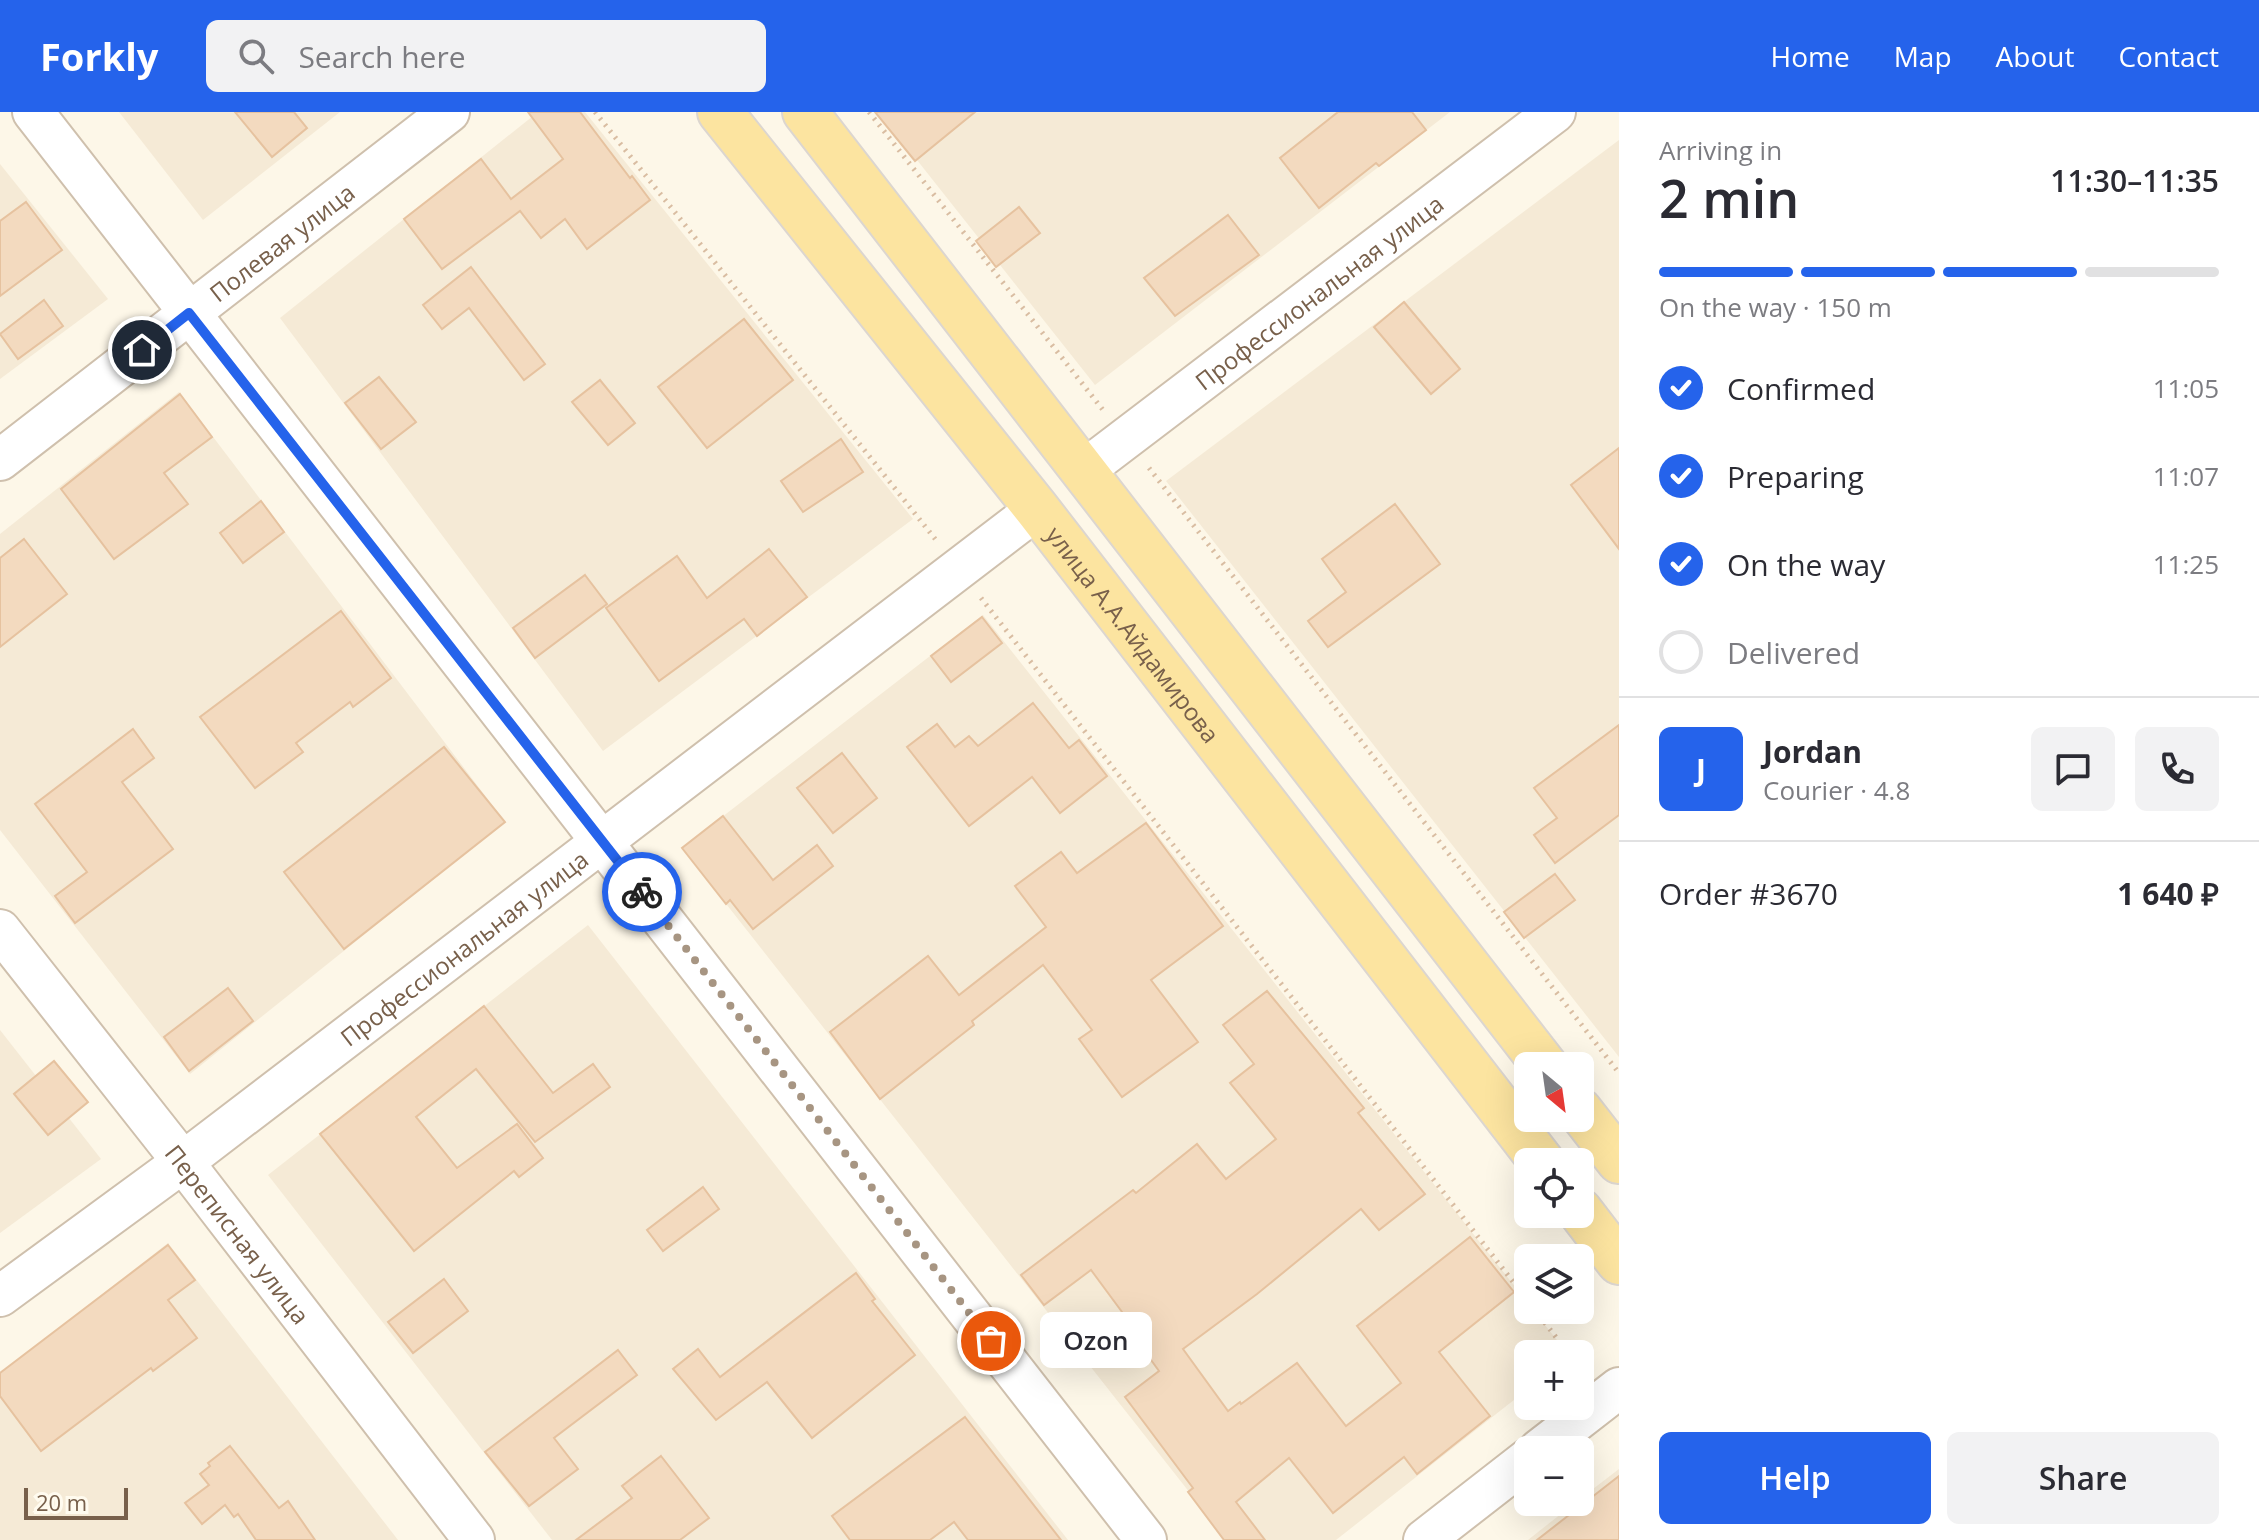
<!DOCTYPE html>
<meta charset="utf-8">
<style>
body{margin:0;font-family:"Open Sans",sans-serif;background:#f2f2f3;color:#2b2b33;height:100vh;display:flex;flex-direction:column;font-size:30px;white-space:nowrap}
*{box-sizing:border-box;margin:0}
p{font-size:26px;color:#7c7c81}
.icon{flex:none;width:44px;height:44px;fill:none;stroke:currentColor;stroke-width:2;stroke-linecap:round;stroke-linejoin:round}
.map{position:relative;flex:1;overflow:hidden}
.sheet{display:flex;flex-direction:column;background:#fff;width:640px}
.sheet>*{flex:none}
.needle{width:52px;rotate:151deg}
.fabs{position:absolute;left:1514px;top:940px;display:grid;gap:16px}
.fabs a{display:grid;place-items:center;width:80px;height:80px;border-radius:12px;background:#fff;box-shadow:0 8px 32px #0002;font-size:40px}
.scale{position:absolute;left:24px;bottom:20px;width:104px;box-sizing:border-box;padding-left:8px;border:4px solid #78604b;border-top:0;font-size:22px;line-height:28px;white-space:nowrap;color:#78604b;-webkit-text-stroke:6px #fffbef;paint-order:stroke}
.pin{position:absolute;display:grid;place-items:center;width:68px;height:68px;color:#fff;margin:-34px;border:4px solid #fff;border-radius:50%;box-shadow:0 2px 8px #0007}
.courier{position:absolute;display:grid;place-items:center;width:80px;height:80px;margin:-40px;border:6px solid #2563eb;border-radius:50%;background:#fff;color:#222;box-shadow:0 2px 10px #0007}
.bubble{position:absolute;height:56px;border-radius:12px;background:#fff;box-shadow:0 8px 32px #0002;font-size:26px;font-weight:600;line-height:56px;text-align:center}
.summary em{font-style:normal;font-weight:600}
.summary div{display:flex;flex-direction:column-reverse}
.summary{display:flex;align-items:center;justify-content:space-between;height:136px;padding:0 40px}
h1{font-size:52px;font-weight:600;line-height:60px}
.bar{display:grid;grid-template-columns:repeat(4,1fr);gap:12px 8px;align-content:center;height:96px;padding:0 40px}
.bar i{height:10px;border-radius:6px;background:#e1e1e2}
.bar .on{background:#2563eb}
.bar p{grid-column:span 4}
.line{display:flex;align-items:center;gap:20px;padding:0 40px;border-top:2px solid #e1e1e2}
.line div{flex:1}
.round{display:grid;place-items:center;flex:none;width:84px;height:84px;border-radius:12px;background:#f2f2f3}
ol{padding:0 40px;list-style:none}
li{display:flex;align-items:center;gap:24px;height:88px}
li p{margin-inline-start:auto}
li .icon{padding:8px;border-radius:50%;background:#2563eb;color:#fff;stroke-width:4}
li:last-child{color:#7c7c81}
li i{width:44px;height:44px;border:4px solid #e1e1e2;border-radius:50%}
.primary-button{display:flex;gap:16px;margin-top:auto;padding:16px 40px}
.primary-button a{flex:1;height:92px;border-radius:12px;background:#2563eb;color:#fff;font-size:32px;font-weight:600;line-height:92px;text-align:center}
.primary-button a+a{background:#f2f2f3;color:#2b2b33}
header{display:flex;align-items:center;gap:48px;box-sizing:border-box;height:112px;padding:0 40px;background:#2563eb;color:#fff}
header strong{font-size:38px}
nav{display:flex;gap:44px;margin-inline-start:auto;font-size:28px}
.search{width:560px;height:72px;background:#f2f2f3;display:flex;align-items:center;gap:20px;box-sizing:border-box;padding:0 28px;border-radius:12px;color:#7c7c81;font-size:30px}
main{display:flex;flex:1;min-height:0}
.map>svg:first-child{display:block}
.residential{fill:#f5ead6}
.building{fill:#f3dabf;stroke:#e6c29f;stroke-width:2}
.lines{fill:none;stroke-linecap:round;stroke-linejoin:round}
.minor-casing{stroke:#cfc0ad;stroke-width:44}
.major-casing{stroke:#dcd6d0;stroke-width:48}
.path{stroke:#d9bda2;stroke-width:5;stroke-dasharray:2 6;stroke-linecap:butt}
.minor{stroke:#fff;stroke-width:40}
.major{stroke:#fce4a0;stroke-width:44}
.done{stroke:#a79582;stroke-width:8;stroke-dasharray:0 14.4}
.route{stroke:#2563eb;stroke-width:10}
.labels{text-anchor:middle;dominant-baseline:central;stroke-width:6;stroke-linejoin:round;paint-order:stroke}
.street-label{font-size:24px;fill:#78604b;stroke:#fffbef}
</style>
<header>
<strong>Forkly</strong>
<div class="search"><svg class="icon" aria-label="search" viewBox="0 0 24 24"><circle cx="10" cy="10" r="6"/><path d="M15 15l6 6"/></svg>Search here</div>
<nav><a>Home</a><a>Map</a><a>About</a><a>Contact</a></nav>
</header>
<main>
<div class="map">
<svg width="1619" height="1428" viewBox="0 0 1619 1428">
<rect width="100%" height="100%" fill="#fdf7e8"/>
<!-- residential -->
<g class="residential">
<path d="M 119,0 L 340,0 L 203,108 Z"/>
<path d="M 538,0 L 585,0 L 913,407 L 603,639 L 280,206 Z"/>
<path d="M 879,0 L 1450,0 L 1095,273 Z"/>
<path d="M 1619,28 L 1619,945 L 1166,369 Z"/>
<path d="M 0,52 L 108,187 L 0,267 Z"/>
<path d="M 179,280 L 505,710 L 190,962 L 0,718 L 0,422 Z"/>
<path d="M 983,503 L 1528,1191 L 1528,1198 L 1533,1198 L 1568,1242 L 1528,1242 L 1528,1277 L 1336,1428 L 1227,1428 L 682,736 Z"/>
<path d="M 588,813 L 1068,1428 L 552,1428 L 268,1063 Z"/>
<path d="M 0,918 L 101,1047 L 0,1121 Z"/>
<path d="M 168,1131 L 398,1428 L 0,1428 L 0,1262 Z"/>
<path d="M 1619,1357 L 1619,1428 L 1528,1428 L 1576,1390 L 1580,1390 L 1580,1387 Z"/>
</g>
<!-- building -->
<g class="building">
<path d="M 235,0 L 294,0 L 307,16 L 272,45 Z"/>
<path d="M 528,0 L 580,0 L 630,66 L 632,64 L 650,88 L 587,137 L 565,107 L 541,126 L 520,99 L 442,157 L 404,107 L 481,47 L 511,87 L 563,47 Z"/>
<path d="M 875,0 L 975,0 L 915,49 Z"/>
<path d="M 1338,0 L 1412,0 L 1426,18 L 1379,54 L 1376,51 L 1319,96 L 1280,46 Z"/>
<path d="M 26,90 L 62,138 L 0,184 L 0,109 Z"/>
<path d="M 1019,95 L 1040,121 L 996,155 L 976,129 Z"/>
<path d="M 1228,103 L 1259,143 L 1175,204 L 1144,166 Z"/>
<path d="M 471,155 L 545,252 L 524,268 L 469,196 L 442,217 L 423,193 Z"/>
<path d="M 44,188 L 63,214 L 18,247 L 0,222 Z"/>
<path d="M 1404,190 L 1460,257 L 1431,282 L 1374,215 Z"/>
<path d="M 744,207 L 793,268 L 707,336 L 658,275 Z"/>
<path d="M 379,265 L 416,310 L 381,337 L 345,291 Z"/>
<path d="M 600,268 L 635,311 L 608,333 L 572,290 Z"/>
<path d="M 180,282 L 212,325 L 164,361 L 188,392 L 114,447 L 61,377 Z"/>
<path d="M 841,327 L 863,360 L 803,400 L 781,369 Z"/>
<path d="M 1619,336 L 1619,437 L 1571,373 Z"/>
<path d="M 261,389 L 284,420 L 243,451 L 220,421 Z"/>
<path d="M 1395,392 L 1440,452 L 1328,535 L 1308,509 L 1346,480 L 1322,447 Z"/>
<path d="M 24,427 L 67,482 L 0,535 L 0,446 Z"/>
<path d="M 769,437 L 807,485 L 757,524 L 744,507 L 659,569 L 606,496 L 677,444 L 707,486 Z"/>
<path d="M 585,463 L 607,492 L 535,546 L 513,516 Z"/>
<path d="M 341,499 L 391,566 L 353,595 L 350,590 L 296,631 L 303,640 L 255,676 L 200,605 Z"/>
<path d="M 982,505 L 1002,531 L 951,570 L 931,544 Z"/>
<path d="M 1033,591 L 1069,636 L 1079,628 L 1107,664 L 1060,701 L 1032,665 L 969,714 L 907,635 L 937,612 L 955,635 L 969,624 L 978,634 Z"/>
<path d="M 1619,613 L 1619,703 L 1555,751 L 1534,723 L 1557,706 L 1534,676 Z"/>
<path d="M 133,617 L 154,646 L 122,670 L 173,737 L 75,811 L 55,784 L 87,760 L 35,692 Z"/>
<path d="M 444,635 L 505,710 L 344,837 L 284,760 Z"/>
<path d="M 842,641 L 877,686 L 833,721 L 797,676 Z"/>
<path d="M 723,704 L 773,768 L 817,733 L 833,754 L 753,817 L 730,788 L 726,792 L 682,736 Z"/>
<path d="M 1146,711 L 1223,814 L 1151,868 L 1198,930 L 1122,985 L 1079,927 L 1092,918 L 1043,853 L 972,909 L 974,913 L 880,987 L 830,920 L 928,844 L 959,883 L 1046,815 L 1015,774 L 1061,740 L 1077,761 Z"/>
<path d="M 1555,762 L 1575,788 L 1524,826 L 1504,800 Z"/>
<path d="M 228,876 L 253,909 L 189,959 L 164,925 Z"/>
<path d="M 1267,879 L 1364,996 L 1358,1001 L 1425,1082 L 1379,1118 L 1361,1097 L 1257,1182 L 1183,1237 L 1228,1299 L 1240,1290 L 1241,1292 L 1297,1251 L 1346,1314 L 1401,1271 L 1357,1214 L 1470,1125 L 1514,1180 L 1439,1240 L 1490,1304 L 1417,1362 L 1404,1345 L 1333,1401 L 1289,1346 L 1236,1390 L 1265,1428 L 1224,1428 L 1188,1380 L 1193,1376 L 1125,1285 L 1159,1259 L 1135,1226 L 1139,1223 L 1091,1158 L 1044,1193 L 1021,1163 L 1133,1078 L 1136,1081 L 1197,1032 L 1226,1067 L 1276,1027 L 1230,971 L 1254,952 L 1223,913 Z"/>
<path d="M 484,894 L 553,981 L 593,952 L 610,975 L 535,1030 L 476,957 L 416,1005 L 457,1056 L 517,1012 L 543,1046 L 519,1065 L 514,1059 L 414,1139 L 320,1022 Z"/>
<path d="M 54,949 L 88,990 L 48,1023 L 14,982 Z"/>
<path d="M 703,1075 L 719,1097 L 663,1139 L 647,1118 Z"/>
<path d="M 168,1133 L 195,1168 L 168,1188 L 197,1226 L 153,1259 L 151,1256 L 41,1339 L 0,1284 L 0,1261 Z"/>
<path d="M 856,1161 L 875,1187 L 872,1189 L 915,1243 L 812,1326 L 767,1270 L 716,1308 L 673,1257 L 698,1237 L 720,1265 Z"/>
<path d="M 444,1167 L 468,1199 L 413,1241 L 388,1210 Z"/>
<path d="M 618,1238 L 637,1263 L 554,1326 L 578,1357 L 529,1394 L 485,1340 Z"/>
<path d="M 965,1305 L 1061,1428 L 968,1428 L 954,1410 L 930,1428 L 850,1428 L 832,1404 Z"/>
<path d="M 230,1334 L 279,1396 L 288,1389 L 315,1428 L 256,1428 L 238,1402 L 234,1405 L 225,1393 L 202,1412 L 185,1391 L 209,1373 L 200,1362 L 210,1354 L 208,1351 Z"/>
<path d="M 661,1344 L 709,1406 L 680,1428 L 576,1428 L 632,1386 L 622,1374 Z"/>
<path d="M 1619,1364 L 1619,1428 L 1537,1428 L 1569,1403 Z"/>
</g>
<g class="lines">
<defs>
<g id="minor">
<path d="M 33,0 L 1146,1428"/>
<path id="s1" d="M 0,348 L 449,0"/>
<path id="s2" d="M 1083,359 L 1555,0"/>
<path id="s3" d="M 0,818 L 183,1050 L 474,1428"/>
<path id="s4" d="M 0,1184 L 183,1050 L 1037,397"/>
<path d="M 1539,1338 L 1619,1276"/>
<path d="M 1424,1428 L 1528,1347"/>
</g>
<g id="major">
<path id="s5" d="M 720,0 L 1037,397 L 1542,1050"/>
<path d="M 805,0 L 1545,954"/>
<path d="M 1580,999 L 1619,1049"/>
<path d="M 1580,1099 L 1619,1150"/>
</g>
</defs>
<!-- minor casing -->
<use href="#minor" class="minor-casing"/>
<!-- major casing -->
<use href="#major" class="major-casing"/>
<!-- path -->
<g class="path">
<path d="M 595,0 L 936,428"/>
<path d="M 869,0 L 1103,298"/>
<path d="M 1149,356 L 1619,961"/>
<path d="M 981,486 L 1528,1189"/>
<path d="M 1535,1198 L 1569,1242"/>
</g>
<!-- minor -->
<use href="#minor" class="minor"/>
<!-- major -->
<use href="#major" class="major"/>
</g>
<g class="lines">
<!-- done -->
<path class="done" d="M 642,780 L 991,1229"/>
<!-- route -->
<path class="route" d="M 142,238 L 189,201 L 642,780"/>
</g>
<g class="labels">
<!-- street labels -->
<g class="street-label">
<text stroke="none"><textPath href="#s1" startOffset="356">Полевая улица</textPath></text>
<text stroke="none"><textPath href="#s2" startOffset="296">Профессиональная улица</textPath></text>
<text stroke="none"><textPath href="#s5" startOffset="666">улица А.А.Айдамирова</textPath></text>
<text stroke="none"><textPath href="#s4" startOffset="580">Профессиональная улица</textPath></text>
<text stroke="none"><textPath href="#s3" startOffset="386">Переписная улица</textPath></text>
</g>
</g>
</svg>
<div class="fabs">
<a><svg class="needle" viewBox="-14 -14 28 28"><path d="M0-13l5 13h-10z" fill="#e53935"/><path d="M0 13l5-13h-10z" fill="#7c7c81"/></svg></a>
<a><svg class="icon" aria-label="locate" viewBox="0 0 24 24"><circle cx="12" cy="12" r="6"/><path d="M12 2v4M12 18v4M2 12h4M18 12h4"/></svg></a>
<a><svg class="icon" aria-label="layers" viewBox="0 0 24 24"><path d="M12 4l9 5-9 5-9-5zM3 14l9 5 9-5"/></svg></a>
<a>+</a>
<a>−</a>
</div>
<div class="scale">20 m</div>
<div class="pin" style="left:991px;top:1229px;background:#ea580c"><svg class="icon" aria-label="bag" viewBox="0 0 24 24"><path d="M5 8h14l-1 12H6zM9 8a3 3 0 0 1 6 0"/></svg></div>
<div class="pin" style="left:142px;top:238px;background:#1f2937"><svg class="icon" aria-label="home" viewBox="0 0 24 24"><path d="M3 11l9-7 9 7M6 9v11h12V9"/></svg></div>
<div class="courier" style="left:642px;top:780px"><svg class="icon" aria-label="bike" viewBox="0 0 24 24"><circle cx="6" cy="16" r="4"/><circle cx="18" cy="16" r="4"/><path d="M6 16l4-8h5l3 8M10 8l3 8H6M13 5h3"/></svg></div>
<div class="bubble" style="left:1040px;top:1200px;width:112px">Ozon</div>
</div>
<section class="sheet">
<div class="summary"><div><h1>2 min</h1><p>Arriving in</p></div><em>11:30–11:35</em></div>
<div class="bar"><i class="on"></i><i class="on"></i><i class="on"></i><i></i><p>On the way · 150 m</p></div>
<ol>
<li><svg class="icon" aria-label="check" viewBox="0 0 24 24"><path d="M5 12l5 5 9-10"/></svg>Confirmed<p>11:05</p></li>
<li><svg class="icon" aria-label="check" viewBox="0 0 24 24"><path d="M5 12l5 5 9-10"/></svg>Preparing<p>11:07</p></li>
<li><svg class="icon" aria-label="check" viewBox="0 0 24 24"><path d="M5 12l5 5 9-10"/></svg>On the way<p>11:25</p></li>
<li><i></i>Delivered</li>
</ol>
<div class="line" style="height:144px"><b class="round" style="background:#2563eb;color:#fff">J</b><div><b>Jordan</b><p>Courier · 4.8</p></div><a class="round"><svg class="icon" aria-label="chat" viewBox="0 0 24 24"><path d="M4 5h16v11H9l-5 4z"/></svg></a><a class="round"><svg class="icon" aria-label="phone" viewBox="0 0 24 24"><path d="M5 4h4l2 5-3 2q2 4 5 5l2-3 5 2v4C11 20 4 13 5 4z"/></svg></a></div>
<div class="line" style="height:104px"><div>Order #3670</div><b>1 640 ₽</b></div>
<div class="primary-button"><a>Help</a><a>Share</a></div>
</section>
</main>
